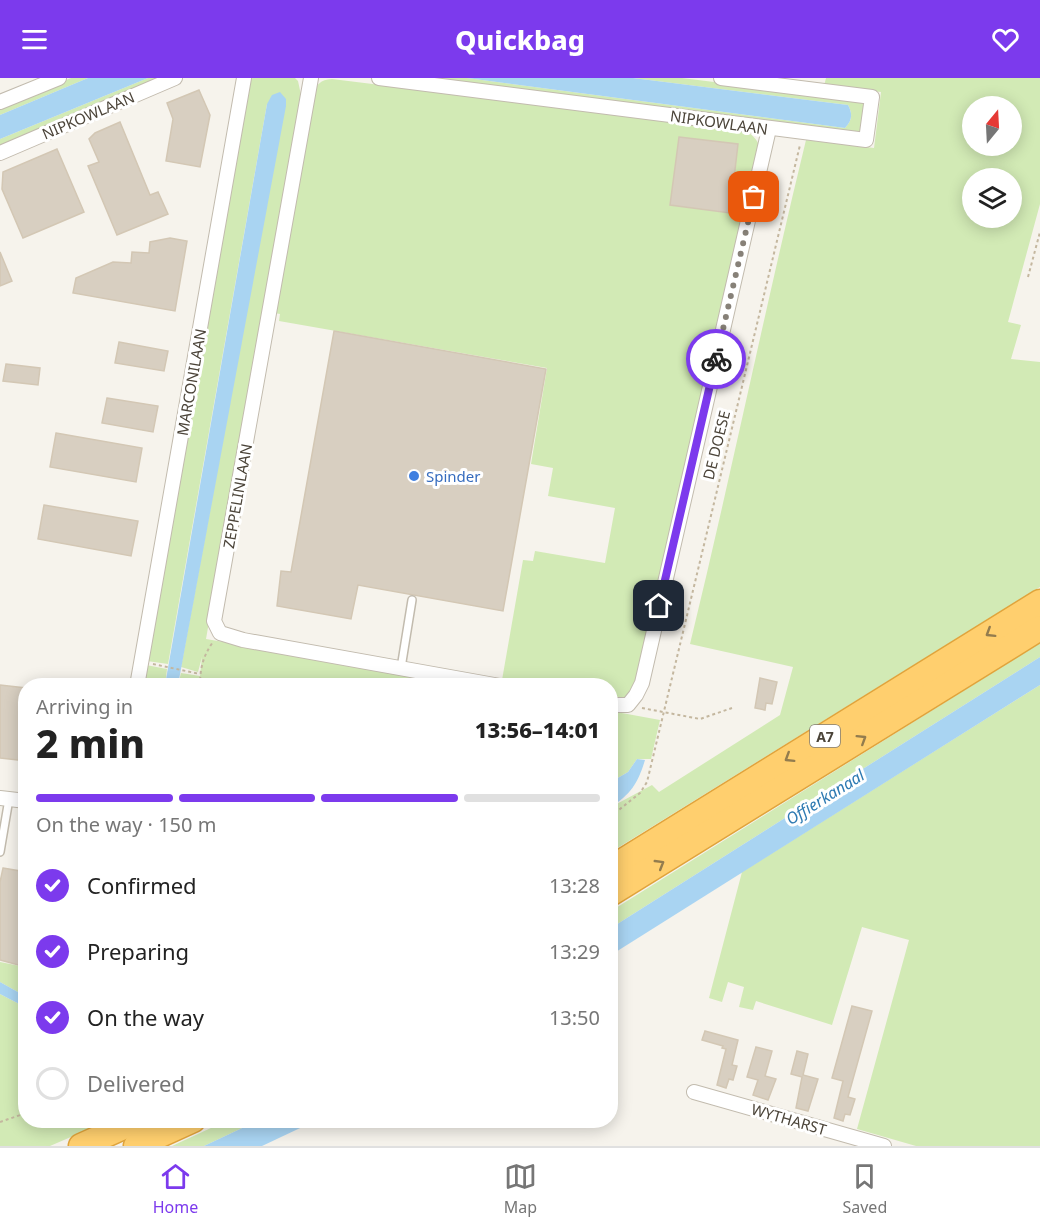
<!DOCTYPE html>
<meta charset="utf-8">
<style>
body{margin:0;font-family:"Noto Sans",sans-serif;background:#f2f2f2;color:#222;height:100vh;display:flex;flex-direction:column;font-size:22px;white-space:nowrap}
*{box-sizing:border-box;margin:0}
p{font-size:20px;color:#767676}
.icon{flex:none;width:33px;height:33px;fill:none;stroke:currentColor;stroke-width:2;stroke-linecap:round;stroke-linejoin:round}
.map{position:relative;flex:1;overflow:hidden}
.drawer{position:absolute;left:18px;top:600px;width:600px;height:450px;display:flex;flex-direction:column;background:#fff;border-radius:24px;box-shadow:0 3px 15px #0003}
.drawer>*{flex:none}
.needle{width:39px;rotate:18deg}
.fabs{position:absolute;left:962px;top:18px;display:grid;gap:12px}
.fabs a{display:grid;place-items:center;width:60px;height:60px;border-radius:50%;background:#fff;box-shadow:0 3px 15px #0003;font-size:30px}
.pin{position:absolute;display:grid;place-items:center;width:51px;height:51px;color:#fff;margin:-26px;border-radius:12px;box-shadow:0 3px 9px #0006}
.courier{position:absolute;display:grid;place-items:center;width:60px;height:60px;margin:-30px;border:4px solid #7c3aed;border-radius:50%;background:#fff;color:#222;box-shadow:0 2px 8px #0007}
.summary em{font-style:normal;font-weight:800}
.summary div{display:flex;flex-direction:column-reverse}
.summary{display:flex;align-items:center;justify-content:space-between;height:102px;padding:0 18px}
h1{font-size:39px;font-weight:800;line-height:45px}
.bar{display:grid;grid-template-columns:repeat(4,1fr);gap:9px 6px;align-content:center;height:72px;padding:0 18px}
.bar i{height:8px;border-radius:4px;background:#e0e0e0}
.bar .on{background:#7c3aed}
.bar p{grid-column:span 4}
ol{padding:0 18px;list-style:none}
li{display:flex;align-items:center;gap:18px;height:66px}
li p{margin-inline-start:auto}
li .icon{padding:6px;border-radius:50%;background:#7c3aed;color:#fff;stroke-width:4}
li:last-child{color:#767676}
li i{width:33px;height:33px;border:3px solid #e0e0e0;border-radius:50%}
header{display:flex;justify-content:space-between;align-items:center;height:78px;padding:0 18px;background:#7c3aed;color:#fff;font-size:27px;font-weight:800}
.tabs{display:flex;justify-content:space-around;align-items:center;height:84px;border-top:2px solid #e0e0e0;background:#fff;font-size:16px;color:#767676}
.tabs a{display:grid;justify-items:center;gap:3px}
.tabs .on{color:#7c3aed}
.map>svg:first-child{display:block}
.green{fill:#d2eab5;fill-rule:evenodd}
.water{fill:#a9d4f2}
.building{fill:#d8cfc1;stroke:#d3c7b4;stroke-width:1.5}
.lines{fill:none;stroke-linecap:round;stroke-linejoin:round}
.service-casing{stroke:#c2bbae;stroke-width:10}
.minor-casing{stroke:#c2bbae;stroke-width:16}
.motorway-casing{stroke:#e0a43c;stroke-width:27}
.path{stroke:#c4b79f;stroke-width:2;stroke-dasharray:3 3;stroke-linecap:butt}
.service{stroke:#fff;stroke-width:7}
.minor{stroke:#fff;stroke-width:14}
.motorway{stroke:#ffcf6e;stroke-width:24}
.oneway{stroke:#937c4e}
.done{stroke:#878178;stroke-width:6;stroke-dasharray:0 10.8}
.route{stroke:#7c3aed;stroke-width:8}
.shop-dot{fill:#3f7fe0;stroke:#fff;stroke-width:2}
.labels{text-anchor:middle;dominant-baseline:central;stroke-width:6;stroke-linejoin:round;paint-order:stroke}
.shield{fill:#fff;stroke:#817c74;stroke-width:1.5}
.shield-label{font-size:14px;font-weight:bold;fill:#4b4439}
.street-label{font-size:15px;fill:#4b4439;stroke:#fff}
.shop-label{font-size:15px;fill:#366cbe;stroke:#fff;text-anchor:start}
.water-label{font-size:16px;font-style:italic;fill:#2e7ab2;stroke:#fff}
</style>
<header><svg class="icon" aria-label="menu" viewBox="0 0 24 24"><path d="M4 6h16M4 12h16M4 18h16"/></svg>Quickbag<svg class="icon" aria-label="heart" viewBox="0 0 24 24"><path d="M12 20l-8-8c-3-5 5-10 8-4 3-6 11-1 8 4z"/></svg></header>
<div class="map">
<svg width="1040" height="1068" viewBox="0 0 1040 1068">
<rect width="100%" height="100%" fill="#f6f3ec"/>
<!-- green -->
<g class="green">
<path d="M 71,0 L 88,0 L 0,37 L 0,30 Z"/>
<path d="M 148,0 L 164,0 L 0,69 L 0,61 Z"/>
<path d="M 251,0 L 295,0 L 298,3 L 301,17 L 206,561 L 475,607 L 178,607 L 181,595 L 200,598 L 202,579 L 198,594 L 181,589 L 286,21 L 267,26 L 168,586 L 147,583 Z"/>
<path d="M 409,0 L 467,0 L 845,50 C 852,43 853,36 848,27 L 633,0 L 682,0 L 857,22 L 863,25 L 865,30 L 860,56 Z"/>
<path d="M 826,0 L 1040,0 L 1040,126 L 1008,244 L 1021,247 L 1011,281 L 1040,284 L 1040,509 L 611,774 L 611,729 L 652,707 L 659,714 L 780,637 L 793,589 L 690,566 C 731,398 765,230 806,62 L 874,70 L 881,14 L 824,8 ZM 972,28 L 1011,28 L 1011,68 L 972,68 ZM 972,100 L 1011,100 L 1011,140 L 972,140 Z"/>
<path d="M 332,1 L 745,52 C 754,58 758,62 761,73 L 635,604 C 630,616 624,624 611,621 L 610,608 L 532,607 L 502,602 L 523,482 L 533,483 L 535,473 L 605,485 L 615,430 L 548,418 L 553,390 L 531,386 L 547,290 L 279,243 L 280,236 L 274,235 L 313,16 C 317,6 320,2 332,1 Z"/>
<path d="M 1040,565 L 1040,579 L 611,850 L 611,833 Z"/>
<path d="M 146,587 L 167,591 L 165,607 L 143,608 Z"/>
<path d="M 1040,607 L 1040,1068 L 916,1068 L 857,1051 L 909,862 L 862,849 L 832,947 L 756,923 L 753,932 L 739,929 L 744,909 L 728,904 L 722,924 L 709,920 L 742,794 Z"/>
<path d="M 611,633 L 660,642 L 651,681 L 637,681 L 628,694 L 611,704 Z"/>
<path d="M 0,884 L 25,889 L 25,918 L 0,904 Z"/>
<path d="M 0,916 L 25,929 L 26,1042 L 108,1043 L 50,1068 L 0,1068 Z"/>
<path d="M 226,1043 L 257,1043 L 204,1068 L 172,1068 Z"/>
</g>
<!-- water -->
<g class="water">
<path d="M 88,0 L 148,0 L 0,61 L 0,37 Z"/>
<path d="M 467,0 L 633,0 L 848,27 C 853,36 852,43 845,50 Z"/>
<path d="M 280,14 L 286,21 L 286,28 L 178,607 L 165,607 L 267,26 L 272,17 Z"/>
<path d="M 1040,579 L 1040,607 L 611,877 L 611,850 Z"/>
<path d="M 637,681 L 645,682 C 638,705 631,716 611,729 L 611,704 L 628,694 Z"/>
<path d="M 0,904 L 25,918 L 25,929 L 0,916 Z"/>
<path d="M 257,1043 L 315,1043 L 262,1068 L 204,1068 Z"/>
</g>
<!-- building -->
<g class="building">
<path d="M 199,12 L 210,37 L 200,89 L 166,83 L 173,41 L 167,25 Z"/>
<path d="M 120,44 L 150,117 L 158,114 L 168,136 L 117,157 L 88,88 L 99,84 L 89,61 L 95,55 Z"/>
<path d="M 679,59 L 738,66 L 730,135 L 670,127 Z"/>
<path d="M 57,71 L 84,134 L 23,160 L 2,111 L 3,94 Z"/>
<path d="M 170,160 L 187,163 L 175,233 L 73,215 L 76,200 L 113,184 L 131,185 L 132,174 L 149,175 L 150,164 Z"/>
<path d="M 0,174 L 12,203 L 0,208 Z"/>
<path d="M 334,253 L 546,291 L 503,533 L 358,507 L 351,541 L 277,528 L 281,493 L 291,494 Z"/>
<path d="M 119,264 L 168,273 L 164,293 L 115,285 Z"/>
<path d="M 6,286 L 40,290 L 38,307 L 3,303 Z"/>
<path d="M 107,320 L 158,328 L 153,354 L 102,345 Z"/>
<path d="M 56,355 L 142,370 L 136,404 L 50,389 Z"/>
<path d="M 44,427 L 138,443 L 131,478 L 38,461 Z"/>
<path d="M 760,600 L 777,604 L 772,626 L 766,625 L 765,632 L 755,630 Z"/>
<path d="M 0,607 L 26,610 L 26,683 L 0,680 Z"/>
<path d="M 3,790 L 26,794 L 26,889 L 0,882 L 0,804 Z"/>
<path d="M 852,928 L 872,933 L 848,1019 L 855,1021 L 850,1037 L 845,1036 L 843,1043 L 834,1040 L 843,1003 L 832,1000 Z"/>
<path d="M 705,953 L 738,962 L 732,987 L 737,988 L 733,1002 L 729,1001 L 726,1010 L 717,1007 L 726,971 L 722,970 L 723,968 L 702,962 Z"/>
<path d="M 756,969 L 772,973 L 765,998 L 776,1001 L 768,1022 L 753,1017 L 758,1002 L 747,999 Z"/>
<path d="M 797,973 L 808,976 L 803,997 L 818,1001 L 808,1033 L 796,1030 L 802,999 L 791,996 Z"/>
</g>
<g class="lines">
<defs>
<g id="service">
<path d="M 401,590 L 412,522"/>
<path d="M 0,774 L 9,721"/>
</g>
<g id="minor">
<path d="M 311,0 L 214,543 L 220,555 L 243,562 L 500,608"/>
<path d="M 379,0 L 866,62 L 872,19 L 721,0"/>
<path d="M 0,24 L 59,0"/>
<path d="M 0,75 L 175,0"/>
<path d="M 137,608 L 244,0"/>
<path d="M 610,627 L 628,627 L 636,617 L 642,605 L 769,51"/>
<path d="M 0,720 L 26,723"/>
<path d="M 694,1014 L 884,1068"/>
</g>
<g id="motorway">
<path d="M 610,791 L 1040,524"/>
<path d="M 610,816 L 1040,550"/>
<path d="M 81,1068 L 139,1042"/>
<path d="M 136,1068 L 193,1042"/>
</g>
</defs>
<!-- service casing -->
<use href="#service" class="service-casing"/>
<!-- minor casing -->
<use href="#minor" class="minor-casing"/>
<!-- motorway casing -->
<use href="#motorway" class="motorway-casing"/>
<!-- path -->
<g class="path">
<path d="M 1028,199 L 1040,154"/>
<path d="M 153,586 L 200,596"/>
<path d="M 200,608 C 200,590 203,578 213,564"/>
<path d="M 642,630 L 700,641 L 732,630"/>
<path d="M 610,739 L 640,715 L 647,704 L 800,67"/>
<path d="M 0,1044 L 26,1035"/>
</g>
<!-- service -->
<use href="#service" class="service"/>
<!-- minor -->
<use href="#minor" class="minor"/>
<!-- motorway -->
<use href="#motorway" class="motorway"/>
</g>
<!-- one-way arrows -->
<defs><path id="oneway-chevron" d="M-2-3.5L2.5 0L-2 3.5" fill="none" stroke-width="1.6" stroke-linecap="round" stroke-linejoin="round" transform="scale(1.5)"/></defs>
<g class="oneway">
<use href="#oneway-chevron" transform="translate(990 555) rotate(148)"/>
<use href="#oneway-chevron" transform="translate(862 661) rotate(-32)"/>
<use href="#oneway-chevron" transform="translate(789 680) rotate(148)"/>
<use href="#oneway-chevron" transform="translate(660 786) rotate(-31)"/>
</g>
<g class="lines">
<!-- done -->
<path class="done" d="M 716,281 L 754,119"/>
<!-- route -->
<path class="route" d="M 659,528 L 716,281"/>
</g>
<!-- markers -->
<circle class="shop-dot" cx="414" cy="398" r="6"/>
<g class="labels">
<!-- shield labels -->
<rect class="shield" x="810" y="647" width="30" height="22" rx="4.5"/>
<g class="shield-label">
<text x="825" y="658">A7</text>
</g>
<!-- street labels -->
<g class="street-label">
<text transform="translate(88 37) rotate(-23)">NIPKOWLAAN</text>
<text transform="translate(719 44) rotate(8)">NIPKOWLAAN</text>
<text transform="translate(191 304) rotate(-80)">MARCONILAAN</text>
<text transform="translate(716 367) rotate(-76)">DE DOESE</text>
<text transform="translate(237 418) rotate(-80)">ZEPPELINLAAN</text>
<text transform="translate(789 1041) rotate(16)">WYTHARST</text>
</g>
<!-- shop labels -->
<g class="shop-label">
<text x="426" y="398">Spinder</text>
</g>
<!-- water labels -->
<g class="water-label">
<text transform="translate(825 719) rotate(-32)">Offierkanaal</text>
</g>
</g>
</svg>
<div class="fabs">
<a><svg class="needle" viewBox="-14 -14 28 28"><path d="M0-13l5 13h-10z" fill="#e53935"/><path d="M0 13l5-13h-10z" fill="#767676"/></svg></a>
<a><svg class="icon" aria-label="layers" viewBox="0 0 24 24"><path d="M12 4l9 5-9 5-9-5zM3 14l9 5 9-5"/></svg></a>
</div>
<div class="pin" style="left:754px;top:119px;background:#ea580c"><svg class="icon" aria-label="bag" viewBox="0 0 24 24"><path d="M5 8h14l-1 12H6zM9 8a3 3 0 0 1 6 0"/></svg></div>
<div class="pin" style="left:659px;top:528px;background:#1f2937"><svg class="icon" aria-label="home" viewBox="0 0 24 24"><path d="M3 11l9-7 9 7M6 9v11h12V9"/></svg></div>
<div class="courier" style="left:716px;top:281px"><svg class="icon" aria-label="bike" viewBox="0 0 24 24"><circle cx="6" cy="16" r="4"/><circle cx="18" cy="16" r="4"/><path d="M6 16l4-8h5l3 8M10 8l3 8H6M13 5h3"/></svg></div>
<section class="drawer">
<div class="summary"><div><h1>2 min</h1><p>Arriving in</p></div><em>13:56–14:01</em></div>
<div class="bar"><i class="on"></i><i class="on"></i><i class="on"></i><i></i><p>On the way · 150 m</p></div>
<ol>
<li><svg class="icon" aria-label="check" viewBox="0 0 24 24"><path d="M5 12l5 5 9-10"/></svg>Confirmed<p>13:28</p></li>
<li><svg class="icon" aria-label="check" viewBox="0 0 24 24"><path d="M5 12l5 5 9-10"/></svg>Preparing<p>13:29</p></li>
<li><svg class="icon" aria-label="check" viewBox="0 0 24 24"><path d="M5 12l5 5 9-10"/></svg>On the way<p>13:50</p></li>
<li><i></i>Delivered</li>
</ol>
</section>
</div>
<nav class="tabs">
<a class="on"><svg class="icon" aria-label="home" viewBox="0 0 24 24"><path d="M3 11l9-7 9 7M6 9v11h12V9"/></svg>Home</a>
<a><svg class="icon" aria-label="map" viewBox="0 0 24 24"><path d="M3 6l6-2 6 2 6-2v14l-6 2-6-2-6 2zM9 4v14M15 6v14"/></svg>Map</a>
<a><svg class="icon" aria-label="saved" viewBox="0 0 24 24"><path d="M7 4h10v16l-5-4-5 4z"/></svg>Saved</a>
</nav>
